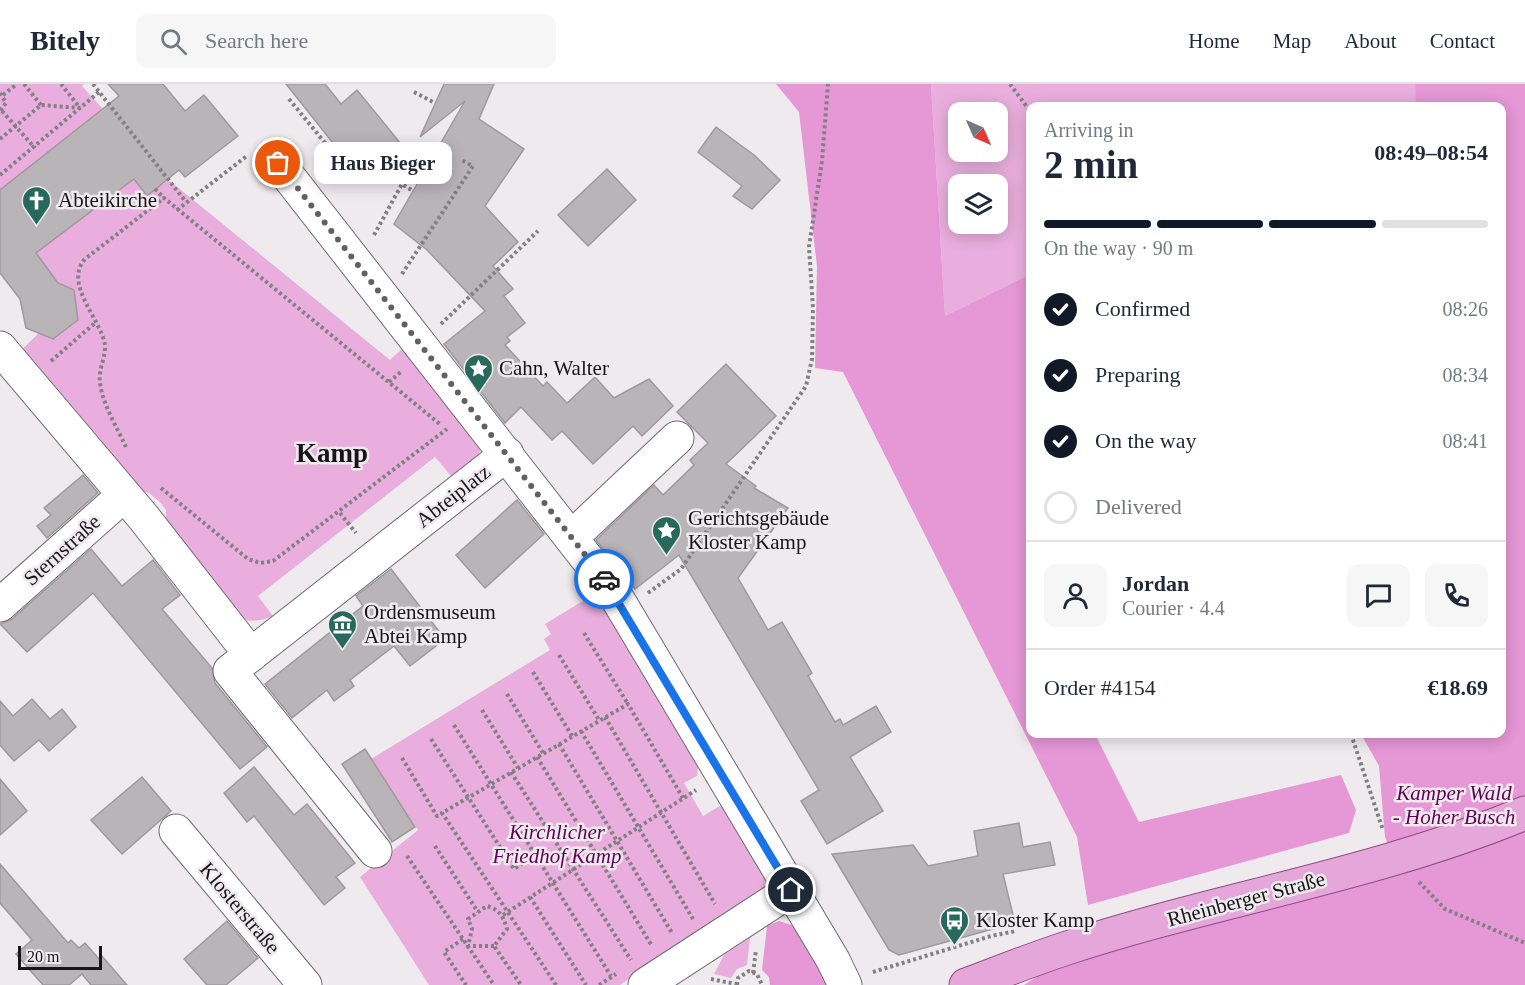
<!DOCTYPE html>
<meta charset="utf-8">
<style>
body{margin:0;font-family:"Times New Roman",serif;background:#f6f6f7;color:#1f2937;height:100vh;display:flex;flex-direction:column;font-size:22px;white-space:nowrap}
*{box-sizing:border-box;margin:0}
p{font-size:20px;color:#747a83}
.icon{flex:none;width:33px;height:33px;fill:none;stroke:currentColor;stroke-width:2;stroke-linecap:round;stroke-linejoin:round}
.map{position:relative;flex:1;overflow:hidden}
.drawer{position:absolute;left:1026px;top:18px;width:480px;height:636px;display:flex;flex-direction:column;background:#fff;border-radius:12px;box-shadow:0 3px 15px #0003}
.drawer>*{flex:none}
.needle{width:39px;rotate:135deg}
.tools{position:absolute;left:948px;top:18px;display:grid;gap:12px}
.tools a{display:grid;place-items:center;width:60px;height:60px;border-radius:12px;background:#fff;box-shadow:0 3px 15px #0003;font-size:30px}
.scale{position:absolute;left:18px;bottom:15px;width:84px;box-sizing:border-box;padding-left:6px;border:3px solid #171517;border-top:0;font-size:16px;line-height:21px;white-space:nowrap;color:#171517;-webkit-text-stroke:4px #efeaee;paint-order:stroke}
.pin{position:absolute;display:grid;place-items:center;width:51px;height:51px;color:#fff;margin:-26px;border:3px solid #fff;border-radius:50%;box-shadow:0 2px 6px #0007}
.courier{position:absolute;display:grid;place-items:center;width:60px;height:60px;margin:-30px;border:4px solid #1a73e8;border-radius:50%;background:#fff;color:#222;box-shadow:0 2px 8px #0007}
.bubble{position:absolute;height:42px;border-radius:12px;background:#fff;box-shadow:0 3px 15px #0003;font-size:20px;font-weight:700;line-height:42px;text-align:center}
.summary em{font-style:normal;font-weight:700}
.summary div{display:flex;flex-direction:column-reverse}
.summary{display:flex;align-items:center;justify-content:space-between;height:102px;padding:0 18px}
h1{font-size:39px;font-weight:700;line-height:45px}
.bar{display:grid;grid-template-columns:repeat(4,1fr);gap:9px 6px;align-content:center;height:72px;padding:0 18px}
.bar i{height:8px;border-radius:4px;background:#e0e1e3}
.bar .selected{background:#111827}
.bar p{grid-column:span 4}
.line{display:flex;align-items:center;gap:15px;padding:0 18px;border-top:2px solid #e0e1e3}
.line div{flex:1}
.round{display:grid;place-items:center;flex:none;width:63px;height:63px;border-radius:12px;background:#f6f6f7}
ol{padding:0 18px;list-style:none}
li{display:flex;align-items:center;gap:18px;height:66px}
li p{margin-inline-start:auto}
li .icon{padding:6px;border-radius:50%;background:#111827;color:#fff;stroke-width:4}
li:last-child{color:#747a83}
li i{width:33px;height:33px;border:3px solid #e0e1e3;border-radius:50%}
header{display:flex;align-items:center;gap:36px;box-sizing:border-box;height:84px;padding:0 30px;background:#fff;border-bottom:2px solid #e0e1e3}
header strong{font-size:28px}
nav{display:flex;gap:33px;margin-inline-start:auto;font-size:21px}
.search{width:420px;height:54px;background:#f6f6f7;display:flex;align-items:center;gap:15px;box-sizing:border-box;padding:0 21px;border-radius:12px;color:#747a83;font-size:22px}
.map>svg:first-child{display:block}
.green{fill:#e9aedd;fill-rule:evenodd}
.forest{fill:#e597d6}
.building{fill:#b9b4b8;stroke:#9e999d;stroke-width:1.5}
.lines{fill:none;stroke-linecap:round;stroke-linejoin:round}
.minor-casing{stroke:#6f6a6e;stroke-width:35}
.major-casing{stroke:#914c86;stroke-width:35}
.path{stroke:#838083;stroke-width:4;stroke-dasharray:3 3;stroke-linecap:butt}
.minor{stroke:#fff;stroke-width:33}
.major{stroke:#e5a6da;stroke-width:33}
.done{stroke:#636062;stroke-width:6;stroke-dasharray:0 10.8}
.route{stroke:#1a73e8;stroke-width:8}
.labels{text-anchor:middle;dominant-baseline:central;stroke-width:5;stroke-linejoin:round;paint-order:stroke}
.poi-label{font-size:21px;fill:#171517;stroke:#efeaee;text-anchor:start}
.street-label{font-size:21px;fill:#171517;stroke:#efeaee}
.park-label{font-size:21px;font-style:italic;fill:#620057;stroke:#efeaee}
.district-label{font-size:27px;font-weight:bold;fill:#171517;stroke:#efeaee}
</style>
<header>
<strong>Bitely</strong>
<div class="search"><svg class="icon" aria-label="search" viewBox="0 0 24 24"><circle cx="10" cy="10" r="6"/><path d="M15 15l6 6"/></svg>Search here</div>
<nav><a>Home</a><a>Map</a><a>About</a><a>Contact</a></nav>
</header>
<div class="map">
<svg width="1525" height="901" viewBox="0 0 1525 901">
<rect width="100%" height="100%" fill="#efeaee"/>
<!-- green -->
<g class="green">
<path d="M 0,0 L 84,0 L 82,2 L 103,25 L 0,106 Z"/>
<path d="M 931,0 L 1415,0 L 1417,22 L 1030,22 L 1030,190 L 945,232 ZM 958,28 L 998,28 L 998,68 L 958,68 ZM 958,100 L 998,100 L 998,140 L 958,140 Z"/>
<path d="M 134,95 L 162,99 L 170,97 L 390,276 L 404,263 L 481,363 C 479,378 462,385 451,392 L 435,373 L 258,512 L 273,532 C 259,538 249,538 235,533 L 166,448 L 166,426 L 160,418 L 149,409 L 141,407 L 16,271 L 39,249 L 53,255 L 78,236 L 74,206 L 46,193 L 36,169 Z"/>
<path d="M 596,509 L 699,677 L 697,692 L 684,699 L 703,732 L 725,719 L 766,793 L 766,801 L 753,815 L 620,901 L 429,901 L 360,793 L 418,746 L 371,675 L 550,566 L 544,555 L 551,550 L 545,540 Z"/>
<path d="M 750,854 L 747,881 L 737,885 L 731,894 L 714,890 L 724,871 Z"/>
</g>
<!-- forest -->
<g class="forest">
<path d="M 776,0 L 931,0 L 945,232 L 1030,190 L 1030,650 L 1095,650 L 1139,738 L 1341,691 L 1356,726 L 1349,749 L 1088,821 L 1077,753 L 843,288 L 815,284 L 817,182 L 799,28 Z"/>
<path d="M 1415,0 L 1525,0 L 1525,901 L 1024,901 L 1041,890 L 1114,867 L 1399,788 L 1385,753 L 1379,682 L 1361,650 L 1502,650 L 1502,22 L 1416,22 Z"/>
<path d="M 779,837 L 795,842 L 830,898 L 825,901 L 770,901 L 769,893 L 762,886 L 767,842 Z"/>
</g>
<!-- building -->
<g class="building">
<path d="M 108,0 L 163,0 L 185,27 L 204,11 L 238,52 L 185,93 L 179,86 L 147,112 L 134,95 L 36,169 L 58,199 L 74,206 L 78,236 L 53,255 L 26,244 L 20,215 L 0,189 L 0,106 L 119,12 Z"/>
<path d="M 286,0 L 325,0 L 341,20 L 357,6 L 405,65 L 364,98 Z"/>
<path d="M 444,0 L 494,0 L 479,35 L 524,65 L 485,122 L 518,158 L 493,182 L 513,205 L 504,212 L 525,239 L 507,253 L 510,257 L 505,261 L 543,302 L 547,298 L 567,319 L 595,293 L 614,314 L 649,295 L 673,322 L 642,352 L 633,342 L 593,380 L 562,347 L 552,356 L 521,323 L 505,339 L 444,260 L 485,227 L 427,166 L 394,140 L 465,17 L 420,53 Z"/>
<path d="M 716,43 L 754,71 L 780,96 L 752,125 L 733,112 L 742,102 L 698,68 Z"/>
<path d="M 607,85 L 636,116 L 588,162 L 558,131 Z"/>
<path d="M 726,280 L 776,332 L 726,380 L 756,402 L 754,404 L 788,424 L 738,494 L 768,546 L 782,538 L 812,589 L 808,592 L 835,638 L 840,635 L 843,641 L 876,622 L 891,648 L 850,673 L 883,727 L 827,760 L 801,717 L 819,706 L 679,471 L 635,505 L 596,456 L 654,401 L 663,411 L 694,381 L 690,376 L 708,359 L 677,328 Z"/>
<path d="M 83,391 L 98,409 L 47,454 L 37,442 L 51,431 L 44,424 Z"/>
<path d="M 517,416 L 544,450 L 485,504 L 456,471 Z"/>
<path d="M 91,465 L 122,502 L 153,476 L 180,511 L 162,525 L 212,584 L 215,599 L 267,663 L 240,685 L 93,509 L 27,568 L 0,540 L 12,535 Z"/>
<path d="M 391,485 L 445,555 L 410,582 L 394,562 L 350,596 L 354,602 L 334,617 L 327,606 L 292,634 L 265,600 L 363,522 L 356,512 Z"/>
<path d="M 32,615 L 50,635 L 62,625 L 76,643 L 49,667 L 39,656 L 14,677 L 0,661 L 0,617 L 13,632 Z"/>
<path d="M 365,665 L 415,743 L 392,758 L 342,680 Z"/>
<path d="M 254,683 L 294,731 L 307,720 L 355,779 L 336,793 L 345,804 L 324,821 L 254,732 L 247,738 L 224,709 Z"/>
<path d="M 142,693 L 171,727 L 122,770 L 91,736 Z"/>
<path d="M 0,695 L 27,727 L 0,751 Z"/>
<path d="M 1019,739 L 1023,763 L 1050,758 L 1055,781 L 1003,790 L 1015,839 L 899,871 L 889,866 L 832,770 L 913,761 L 928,782 L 978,772 L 974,747 Z"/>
<path d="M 0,780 L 68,859 L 71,856 L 79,864 L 85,859 L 99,875 L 102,872 L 127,901 L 91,901 L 82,890 L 69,901 L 43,901 L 16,870 L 32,856 L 0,819 Z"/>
<path d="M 227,837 L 258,874 L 226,901 L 207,901 L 184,875 Z"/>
</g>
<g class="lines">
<defs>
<g id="minor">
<path d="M 278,79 L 614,509 L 833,876 L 845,901"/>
<path d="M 0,264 L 144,434 L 251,571"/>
<path d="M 572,453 L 677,354"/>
<path d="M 0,521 L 124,411"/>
<path d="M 176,747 L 305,901"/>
<path d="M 375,767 L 230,587 L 507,370"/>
<path d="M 645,901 L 791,806"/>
</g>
<path id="major" d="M 966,901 C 998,889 1031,876 1064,865 C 1216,815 1376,791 1525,729"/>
</defs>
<!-- minor casing -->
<use href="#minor" class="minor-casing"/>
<!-- major casing -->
<use href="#major" class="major-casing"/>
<!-- path -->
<g class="path">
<path d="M 24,0 L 41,21"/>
<path d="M 61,0 L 80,24"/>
<path d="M 93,0 L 186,118"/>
<path d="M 1010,0 L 1030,27"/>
<path d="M 414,8 L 435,19"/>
<path d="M 0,9 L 6,19 L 0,27"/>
<path d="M 3,11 L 17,0"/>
<path d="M 289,15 L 330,65 L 333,61"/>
<path d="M 2,27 L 35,64"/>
<path d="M 0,55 L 41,21 L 80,24"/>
<path d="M 0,91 L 99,8"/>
<path d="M 155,105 L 164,114"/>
<path d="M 177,126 L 248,71"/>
<path d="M 374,151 L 402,100 L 413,107"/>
<path d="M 402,190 L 473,82 L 461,76"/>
<path d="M 441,240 L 538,147"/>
<path d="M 51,277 L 95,239"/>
<path d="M 389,298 L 402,287"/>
<path d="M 126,363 C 117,343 102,320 100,298 C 98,286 106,273 105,261 C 101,235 63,200 85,175 L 164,114 L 441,341"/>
<path d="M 161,404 L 248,475 L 260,479 L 273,477 L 447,345"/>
<path d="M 340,429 L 356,449"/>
<path d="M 648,509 L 681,485 L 806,302 L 812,275 L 813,224 L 809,163 L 822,77 L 828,0"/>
<path d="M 584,549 L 628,620"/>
<path d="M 559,571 L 599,636"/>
<path d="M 533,588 L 572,652"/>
<path d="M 507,610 L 543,669"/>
<path d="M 482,626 L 518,684"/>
<path d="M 605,633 L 715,820"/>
<path d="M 454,641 L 611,892"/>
<path d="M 581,647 L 693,835"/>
<path d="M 1351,650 L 1383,746"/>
<path d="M 431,655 L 514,785 L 534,772"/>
<path d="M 559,660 L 672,849"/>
<path d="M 537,673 L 652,862"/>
<path d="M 402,674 L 437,732 L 442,729"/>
<path d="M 511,688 L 631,876"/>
<path d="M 435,762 L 478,828"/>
<path d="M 407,772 L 494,901"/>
<path d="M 1419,798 L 1445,825 L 1525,859"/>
<path d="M 530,813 L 586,901"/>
<path d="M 503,831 L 696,706"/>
<path d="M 463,855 L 444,868 L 466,901"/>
<path d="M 494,862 L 468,862 L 472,845 L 468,835 L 487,822 C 500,826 503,832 507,845 L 494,862 L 521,901"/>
<path d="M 873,888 L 991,852 L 1016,847"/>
<path d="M 753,889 L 756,866"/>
<path d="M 711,895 L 736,900"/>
<path d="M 556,901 L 442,729 L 628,620 L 683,714"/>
<path d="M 599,901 L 616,890"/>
<path d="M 737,901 L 738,894 L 749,887 L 757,890 L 762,901"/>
</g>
<!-- minor -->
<use href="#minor" class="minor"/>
<!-- major -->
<use href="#major" class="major"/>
</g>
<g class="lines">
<!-- done -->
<path class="done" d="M 278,79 L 604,495"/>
<!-- route -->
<path class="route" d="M 604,495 L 791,806"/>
</g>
<!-- icons -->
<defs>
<symbol id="church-pin" viewBox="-11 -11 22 30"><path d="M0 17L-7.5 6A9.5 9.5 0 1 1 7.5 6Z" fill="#27695a" stroke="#efeaee"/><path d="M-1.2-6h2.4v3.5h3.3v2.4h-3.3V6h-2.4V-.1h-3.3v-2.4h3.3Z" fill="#fff"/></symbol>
<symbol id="sight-pin" viewBox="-11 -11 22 30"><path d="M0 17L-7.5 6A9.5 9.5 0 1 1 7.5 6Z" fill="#27695a" stroke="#efeaee"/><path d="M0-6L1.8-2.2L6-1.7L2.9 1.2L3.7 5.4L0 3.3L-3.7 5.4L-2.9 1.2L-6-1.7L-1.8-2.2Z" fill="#fff"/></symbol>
<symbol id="museum-pin" viewBox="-11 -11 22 30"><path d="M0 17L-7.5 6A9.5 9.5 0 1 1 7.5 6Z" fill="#27695a" stroke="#efeaee"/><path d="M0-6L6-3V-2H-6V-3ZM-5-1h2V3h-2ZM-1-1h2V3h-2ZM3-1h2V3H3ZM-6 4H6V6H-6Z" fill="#fff"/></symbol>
<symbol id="bus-pin" viewBox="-11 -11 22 30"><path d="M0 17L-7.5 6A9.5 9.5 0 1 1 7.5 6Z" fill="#27695a" stroke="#efeaee"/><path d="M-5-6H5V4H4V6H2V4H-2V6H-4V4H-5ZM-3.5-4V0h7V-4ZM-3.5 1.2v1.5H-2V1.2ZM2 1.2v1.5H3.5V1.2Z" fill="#fff"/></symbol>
</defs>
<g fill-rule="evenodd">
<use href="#church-pin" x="20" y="100" width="33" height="45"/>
<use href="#sight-pin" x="462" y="268" width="33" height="45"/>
<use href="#sight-pin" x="650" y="430" width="33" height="45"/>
<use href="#museum-pin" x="326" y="524" width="33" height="45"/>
<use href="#bus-pin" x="938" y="820" width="33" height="45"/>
</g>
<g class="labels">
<!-- poi labels -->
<g class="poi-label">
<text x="58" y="116">Abteikirche</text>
<text x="499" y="284">Cahn, Walter</text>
<text x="688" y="434">Gerichtsgebäude<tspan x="688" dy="24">Kloster Kamp</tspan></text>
<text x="364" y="528">Ordensmuseum<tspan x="364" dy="24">Abtei Kamp</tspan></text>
<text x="976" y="836">Kloster Kamp</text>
</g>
<!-- street labels -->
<g class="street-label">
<text transform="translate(453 412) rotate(-38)">Abteiplatz</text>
<text transform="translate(62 466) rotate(-42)">Sternstraße</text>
<text transform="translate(1246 815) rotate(-15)">Rheinberger Straße</text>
<text transform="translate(240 824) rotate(50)">Klosterstraße</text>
</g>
<!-- park labels -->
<g class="park-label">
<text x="1454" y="709">Kamper Wald<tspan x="1454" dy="24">- Hoher Busch</tspan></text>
<text x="557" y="748">Kirchlicher<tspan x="557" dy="24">Friedhof Kamp</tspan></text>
</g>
<!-- district labels -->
<g class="district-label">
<text x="332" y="369">Kamp</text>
</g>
</g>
</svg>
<div class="tools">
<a><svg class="needle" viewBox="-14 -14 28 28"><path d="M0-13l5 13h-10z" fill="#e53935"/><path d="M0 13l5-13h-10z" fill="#747a83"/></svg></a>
<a><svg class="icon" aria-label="layers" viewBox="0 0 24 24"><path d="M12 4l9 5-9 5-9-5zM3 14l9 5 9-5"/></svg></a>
</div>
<div class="scale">20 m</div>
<div class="pin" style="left:278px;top:79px;background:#ea580c"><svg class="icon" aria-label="bag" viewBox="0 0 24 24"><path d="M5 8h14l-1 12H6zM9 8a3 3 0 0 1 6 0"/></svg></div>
<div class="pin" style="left:791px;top:806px;background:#1f2937"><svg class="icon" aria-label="home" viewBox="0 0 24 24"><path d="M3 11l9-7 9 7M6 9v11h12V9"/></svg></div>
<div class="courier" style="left:604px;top:495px"><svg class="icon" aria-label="car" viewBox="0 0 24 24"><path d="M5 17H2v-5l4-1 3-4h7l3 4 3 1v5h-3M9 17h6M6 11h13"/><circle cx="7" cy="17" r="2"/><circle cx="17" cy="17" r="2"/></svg></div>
<div class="bubble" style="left:314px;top:58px;width:138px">Haus Bieger</div>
<section class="drawer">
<div class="summary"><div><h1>2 min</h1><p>Arriving in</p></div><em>08:49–08:54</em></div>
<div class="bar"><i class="selected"></i><i class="selected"></i><i class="selected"></i><i></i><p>On the way · 90 m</p></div>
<ol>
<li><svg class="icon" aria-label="check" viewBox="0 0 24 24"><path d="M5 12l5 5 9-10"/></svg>Confirmed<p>08:26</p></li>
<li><svg class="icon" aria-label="check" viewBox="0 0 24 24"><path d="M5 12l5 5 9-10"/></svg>Preparing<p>08:34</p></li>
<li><svg class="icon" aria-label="check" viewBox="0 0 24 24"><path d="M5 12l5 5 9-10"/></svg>On the way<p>08:41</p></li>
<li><i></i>Delivered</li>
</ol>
<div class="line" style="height:108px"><a class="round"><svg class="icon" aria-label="person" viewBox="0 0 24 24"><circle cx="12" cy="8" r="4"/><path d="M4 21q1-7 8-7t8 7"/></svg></a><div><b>Jordan</b><p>Courier · 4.4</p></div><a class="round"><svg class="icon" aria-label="chat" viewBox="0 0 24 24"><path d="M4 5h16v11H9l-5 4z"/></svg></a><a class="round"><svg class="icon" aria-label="phone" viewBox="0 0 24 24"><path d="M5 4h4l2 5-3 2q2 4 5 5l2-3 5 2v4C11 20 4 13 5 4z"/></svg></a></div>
<div class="line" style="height:78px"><div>Order #4154</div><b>€18.69</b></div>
</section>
</div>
